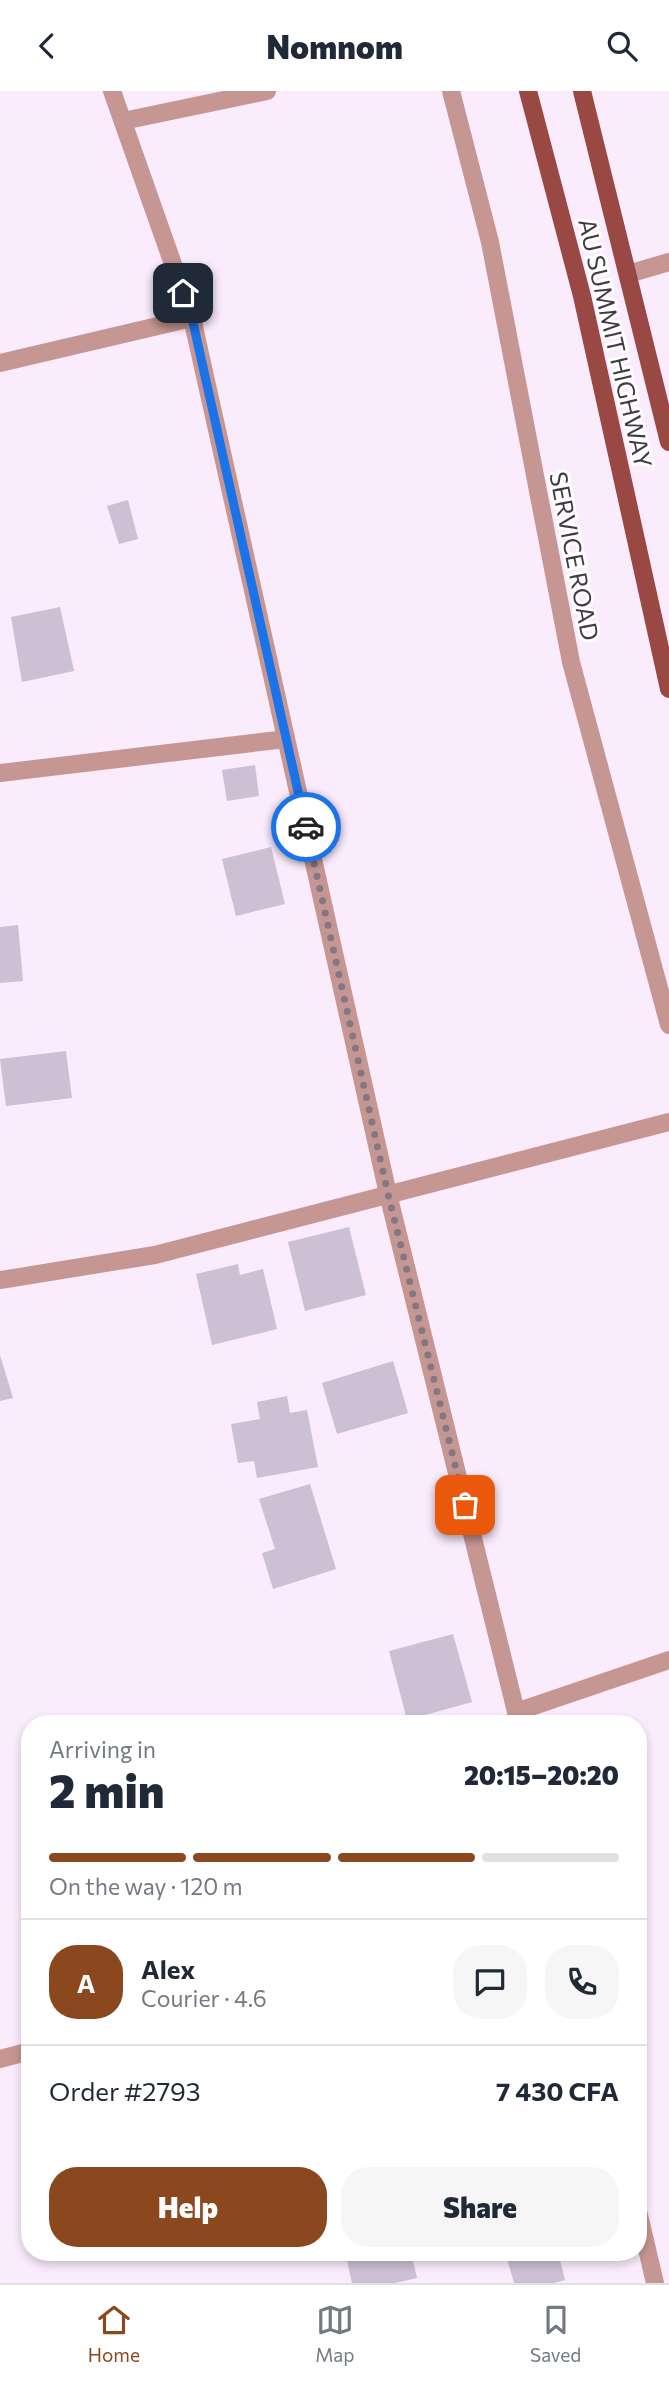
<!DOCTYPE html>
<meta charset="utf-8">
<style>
body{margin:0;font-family:Commissioner,sans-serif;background:#f6f6f7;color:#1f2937;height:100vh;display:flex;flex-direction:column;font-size:26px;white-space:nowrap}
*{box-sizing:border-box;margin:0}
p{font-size:23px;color:#747a83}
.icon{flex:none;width:38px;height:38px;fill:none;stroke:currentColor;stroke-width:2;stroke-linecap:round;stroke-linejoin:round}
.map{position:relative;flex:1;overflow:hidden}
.panel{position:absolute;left:21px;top:1624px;width:626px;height:546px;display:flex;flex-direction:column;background:#fff;border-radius:28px;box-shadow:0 4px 10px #0003}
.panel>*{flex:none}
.pin{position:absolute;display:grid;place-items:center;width:60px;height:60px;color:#fff;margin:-30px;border-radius:14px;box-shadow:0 4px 10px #0006}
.courier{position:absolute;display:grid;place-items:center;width:70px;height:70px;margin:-35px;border:5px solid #1a73e8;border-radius:50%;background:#fff;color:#222;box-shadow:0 2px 9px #0007}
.head em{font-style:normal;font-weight:800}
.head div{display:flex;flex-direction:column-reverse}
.head{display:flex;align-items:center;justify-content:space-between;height:119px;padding:0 28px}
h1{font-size:46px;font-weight:800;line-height:52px}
.bar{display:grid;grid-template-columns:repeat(4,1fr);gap:10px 7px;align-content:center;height:84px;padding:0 28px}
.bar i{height:9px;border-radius:5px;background:#e0e1e3}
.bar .active{background:#8b471d}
.bar p{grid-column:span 4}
.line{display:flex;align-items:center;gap:18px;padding:0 28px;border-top:2px solid #e0e1e3}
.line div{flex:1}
.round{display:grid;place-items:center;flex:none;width:74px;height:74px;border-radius:28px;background:#f6f6f7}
.action{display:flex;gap:14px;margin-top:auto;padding:14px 28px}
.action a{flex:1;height:80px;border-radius:28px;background:#8b471d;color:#fff;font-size:28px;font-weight:800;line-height:80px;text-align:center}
.action a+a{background:#f6f6f7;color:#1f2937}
header{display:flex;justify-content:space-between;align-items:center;height:91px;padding:0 28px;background:#fff;font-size:32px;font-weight:800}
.dock{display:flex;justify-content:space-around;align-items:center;height:98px;border-top:2px solid #e0e1e3;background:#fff;font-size:19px;color:#747a83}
.dock a{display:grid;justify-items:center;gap:4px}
.dock .active{color:#8b471d}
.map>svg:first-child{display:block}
.building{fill:#cbc0d4}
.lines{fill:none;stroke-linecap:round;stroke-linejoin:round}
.minor{stroke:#c69692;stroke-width:18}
.major{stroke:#994844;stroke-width:18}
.done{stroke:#817883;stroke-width:7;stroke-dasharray:0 12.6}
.route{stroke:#1a73e8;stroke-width:9}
.labels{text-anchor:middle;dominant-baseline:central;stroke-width:6;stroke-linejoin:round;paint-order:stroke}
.street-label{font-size:24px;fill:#403a41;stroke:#fefefe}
</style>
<header><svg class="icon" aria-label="back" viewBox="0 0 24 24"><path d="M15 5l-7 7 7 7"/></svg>Nomnom<svg class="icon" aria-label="search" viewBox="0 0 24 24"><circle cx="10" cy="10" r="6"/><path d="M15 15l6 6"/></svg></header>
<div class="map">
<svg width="669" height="2192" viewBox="0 0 669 2192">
<rect width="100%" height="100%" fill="#faebfd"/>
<!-- building -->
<g class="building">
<path d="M 128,409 L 138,448 L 119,453 L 107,415 Z"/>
<path d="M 60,516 L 74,580 L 22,591 L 11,526 Z"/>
<path d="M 255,674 L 259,705 L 227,710 L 222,679 Z"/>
<path d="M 271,756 L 285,813 L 236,825 L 222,768 Z"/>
<path d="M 18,834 L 23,890 L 0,892 L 0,836 Z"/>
<path d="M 66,960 L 72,1007 L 6,1015 L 0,968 Z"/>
<path d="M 349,1136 L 366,1204 L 305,1220 L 288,1151 Z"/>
<path d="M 238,1173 L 240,1184 L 263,1178 L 277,1238 L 212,1254 L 196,1183 Z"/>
<path d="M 0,1264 L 13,1307 L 0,1310 Z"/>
<path d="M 393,1270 L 408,1322 L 337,1343 L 322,1292 Z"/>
<path d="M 287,1305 L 290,1322 L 307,1319 L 318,1376 L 257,1387 L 254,1370 L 238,1372 L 231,1333 L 260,1328 L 257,1311 Z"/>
<path d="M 310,1393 L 336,1478 L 273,1498 L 262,1462 L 275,1458 L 259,1408 Z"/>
<path d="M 453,1543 L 472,1611 L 407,1629 L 389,1560 Z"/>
<path d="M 345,2161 L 411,2161 L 417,2187 L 395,2192 L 352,2192 Z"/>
<path d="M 505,2161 L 558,2161 L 565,2189 L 554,2192 L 514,2192 Z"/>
</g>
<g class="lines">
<!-- minor -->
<g class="minor">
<path d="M 112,0 L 192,227 L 388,1103 L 519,1633"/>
<path d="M 451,0 L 490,151 L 571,571 L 669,934"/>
<path d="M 123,30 L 267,0"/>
<path d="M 628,183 L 669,171"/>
<path d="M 0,272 L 192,227"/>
<path d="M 0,682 L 286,648"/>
<path d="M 0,1189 L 155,1164 L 669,1031"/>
<path d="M 516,1621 L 669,1569"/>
<path d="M 0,1968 L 30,1960"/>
<path d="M 639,2124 L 655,2192"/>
</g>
<!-- major -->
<g class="major">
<path d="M 528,0 L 582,205 L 669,598"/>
<path d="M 582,0 L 669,351"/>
</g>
</g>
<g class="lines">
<!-- done -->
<path class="done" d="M 306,736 L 388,1103 L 465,1414"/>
<!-- route -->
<path class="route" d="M 183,202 L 192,227 L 306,736"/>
</g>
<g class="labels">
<!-- street labels -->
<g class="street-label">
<text transform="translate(616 252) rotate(77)">AU SUMMIT HIGHWAY</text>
<text transform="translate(575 465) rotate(79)">SERVICE ROAD</text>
</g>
</g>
</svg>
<div class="pin" style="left:465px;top:1414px;background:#ea580c"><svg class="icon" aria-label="bag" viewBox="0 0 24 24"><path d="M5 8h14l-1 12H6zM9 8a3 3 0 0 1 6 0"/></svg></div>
<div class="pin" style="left:183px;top:202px;background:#1f2937"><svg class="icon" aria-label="home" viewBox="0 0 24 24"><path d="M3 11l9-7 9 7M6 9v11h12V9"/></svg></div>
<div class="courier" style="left:306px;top:736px"><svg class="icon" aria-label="car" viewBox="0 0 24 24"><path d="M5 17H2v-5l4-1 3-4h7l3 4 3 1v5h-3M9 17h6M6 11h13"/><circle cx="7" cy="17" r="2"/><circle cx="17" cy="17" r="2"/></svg></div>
<section class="panel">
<div class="head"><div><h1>2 min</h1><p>Arriving in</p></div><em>20:15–20:20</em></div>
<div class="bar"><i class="active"></i><i class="active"></i><i class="active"></i><i></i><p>On the way · 120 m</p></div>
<div class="line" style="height:126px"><b class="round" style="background:#8b471d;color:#fff">A</b><div><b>Alex</b><p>Courier · 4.6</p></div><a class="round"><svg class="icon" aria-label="chat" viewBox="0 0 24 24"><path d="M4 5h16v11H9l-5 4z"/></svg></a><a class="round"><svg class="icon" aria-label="phone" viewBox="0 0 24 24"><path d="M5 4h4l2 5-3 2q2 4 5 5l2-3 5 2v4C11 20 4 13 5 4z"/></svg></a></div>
<div class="line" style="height:91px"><div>Order #2793</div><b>7 430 CFA</b></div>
<div class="action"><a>Help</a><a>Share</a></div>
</section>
</div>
<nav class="dock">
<a class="active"><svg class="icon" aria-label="home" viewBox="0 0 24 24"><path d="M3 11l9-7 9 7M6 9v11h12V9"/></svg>Home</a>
<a><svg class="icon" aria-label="map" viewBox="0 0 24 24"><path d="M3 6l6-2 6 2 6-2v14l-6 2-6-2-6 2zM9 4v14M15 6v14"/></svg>Map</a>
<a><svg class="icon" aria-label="saved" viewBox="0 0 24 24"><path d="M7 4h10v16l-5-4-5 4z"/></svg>Saved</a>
</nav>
